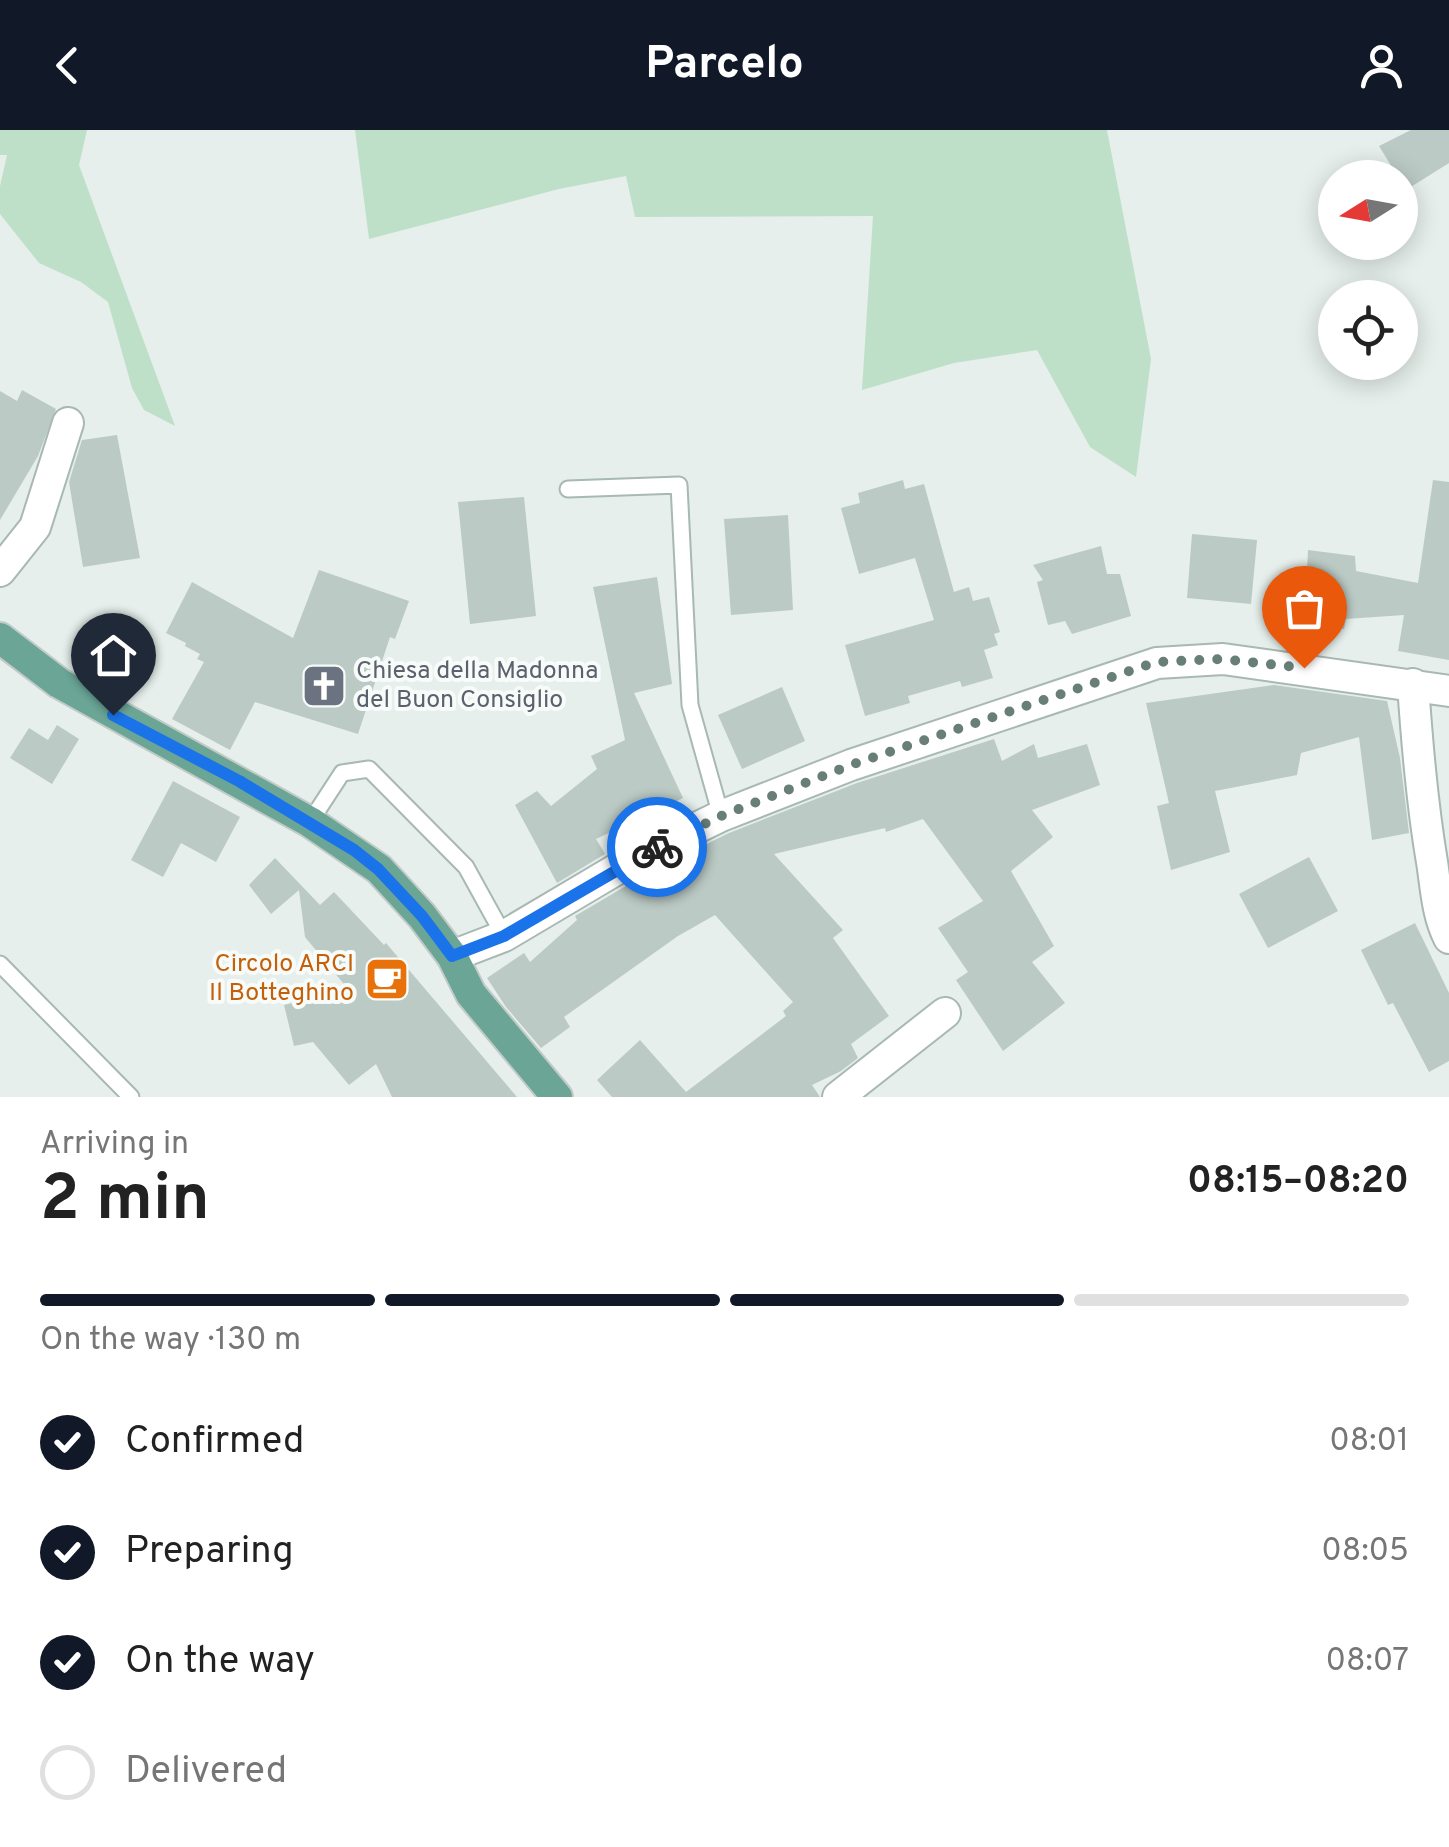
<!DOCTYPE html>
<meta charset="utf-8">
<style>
body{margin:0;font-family:Overpass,sans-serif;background:#f6f6f6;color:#222;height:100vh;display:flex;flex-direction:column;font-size:38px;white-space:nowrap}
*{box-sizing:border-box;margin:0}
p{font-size:32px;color:#767676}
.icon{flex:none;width:55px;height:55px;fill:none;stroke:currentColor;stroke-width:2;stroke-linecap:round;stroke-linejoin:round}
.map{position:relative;height:967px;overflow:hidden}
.sheet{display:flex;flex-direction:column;background:#fff;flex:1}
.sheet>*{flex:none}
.needle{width:65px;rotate:259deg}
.controls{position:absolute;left:1318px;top:30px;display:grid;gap:20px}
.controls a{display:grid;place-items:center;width:100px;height:100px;border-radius:50%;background:#fff;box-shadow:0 5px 25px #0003;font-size:50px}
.pin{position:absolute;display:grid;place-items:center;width:85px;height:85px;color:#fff;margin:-102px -42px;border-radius:50% 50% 50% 0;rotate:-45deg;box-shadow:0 0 10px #0007}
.pin .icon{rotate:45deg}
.courier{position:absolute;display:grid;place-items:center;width:100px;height:100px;margin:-50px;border:8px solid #1a73e8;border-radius:50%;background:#fff;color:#222;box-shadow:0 2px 12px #0007}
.headline em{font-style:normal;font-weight:700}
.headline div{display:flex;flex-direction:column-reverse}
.headline{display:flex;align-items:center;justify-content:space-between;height:170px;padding:0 40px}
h1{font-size:65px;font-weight:700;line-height:75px}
.bar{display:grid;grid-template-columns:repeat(4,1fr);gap:15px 10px;align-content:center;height:120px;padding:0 40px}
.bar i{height:12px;border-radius:8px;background:#e0e0e0}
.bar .active{background:#111827}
.bar p{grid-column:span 4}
ol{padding:0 40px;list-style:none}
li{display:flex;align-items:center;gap:30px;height:110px}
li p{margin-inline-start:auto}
li .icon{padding:10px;border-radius:50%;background:#111827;color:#fff;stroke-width:4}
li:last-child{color:#767676}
li i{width:55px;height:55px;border:5px solid #e0e0e0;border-radius:50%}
header{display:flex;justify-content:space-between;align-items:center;height:130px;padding:0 40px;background:#111827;color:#fff;font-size:45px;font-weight:700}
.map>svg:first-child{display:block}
.green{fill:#bfe0c8}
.building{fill:#bbcac4}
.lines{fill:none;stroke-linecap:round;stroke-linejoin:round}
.lane-casing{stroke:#a8b8b2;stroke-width:19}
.street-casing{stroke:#a8b8b2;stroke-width:34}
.primary-casing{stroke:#c2cac8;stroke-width:34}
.lane{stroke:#fff;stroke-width:15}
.street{stroke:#fff;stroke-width:30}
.primary{stroke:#6aa596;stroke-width:30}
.done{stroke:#687f78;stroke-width:10;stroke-dasharray:0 18}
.route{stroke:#1a73e8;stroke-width:12}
.labels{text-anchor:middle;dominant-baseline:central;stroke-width:8;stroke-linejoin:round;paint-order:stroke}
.worship-label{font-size:25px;fill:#5b616d;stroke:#f7fbf9;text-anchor:start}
.food-label{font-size:25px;fill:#c56008;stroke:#f7fbf9;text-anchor:end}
</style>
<header><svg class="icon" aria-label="back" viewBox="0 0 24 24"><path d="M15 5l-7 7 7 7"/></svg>Parcelo<svg class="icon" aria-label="person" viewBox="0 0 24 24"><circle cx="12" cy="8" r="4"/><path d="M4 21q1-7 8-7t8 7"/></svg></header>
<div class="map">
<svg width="1449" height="967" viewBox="0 0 1449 967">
<rect width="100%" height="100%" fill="#e6efeb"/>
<!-- green -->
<g class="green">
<path d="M 0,0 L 87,0 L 79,35 L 175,296 L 144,280 L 132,258 L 108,172 L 81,152 L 39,133 L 0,84 L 0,56 L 7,25 L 0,25 Z"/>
<path d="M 355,0 L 1107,0 L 1151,229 L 1136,347 L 1090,317 L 1037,220 L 954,233 L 862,260 L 873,86 L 635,87 L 626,46 L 559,59 L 369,109 Z"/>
</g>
<!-- building -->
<g class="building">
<path d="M 1411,0 L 1449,0 L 1449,33 L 1406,60 L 1379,16 Z"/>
<path d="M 22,260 L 56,279 L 38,326 L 0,390 L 0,261 L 17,271 Z"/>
<path d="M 117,305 L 140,428 L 83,437 L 69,352 L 82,310 Z"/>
<path d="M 903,350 L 905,359 L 924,354 L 954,462 L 969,457 L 973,471 L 989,467 L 1000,502 L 994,504 L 998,515 L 984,520 L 993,548 L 962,557 L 960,551 L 908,566 L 910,573 L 865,586 L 845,515 L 934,490 L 915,428 L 859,444 L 841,378 L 860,373 L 858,363 Z"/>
<path d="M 1433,350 L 1449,352 L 1449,530 L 1398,521 L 1404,485 L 1346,489 L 1344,499 L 1319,497 L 1319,489 L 1305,483 L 1308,420 L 1355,426 L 1356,441 L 1418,453 Z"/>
<path d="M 524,367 L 536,486 L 470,494 L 458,372 Z"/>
<path d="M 788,385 L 793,480 L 731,485 L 724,389 Z"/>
<path d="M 1192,404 L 1257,410 L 1251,474 L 1187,468 Z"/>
<path d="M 1101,416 L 1107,444 L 1120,444 L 1131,486 L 1072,504 L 1065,491 L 1048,495 L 1037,452 L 1043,450 L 1033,435 Z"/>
<path d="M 319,440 L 409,471 L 395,509 L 390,507 L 358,604 L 255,572 L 230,620 L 172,589 L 204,532 L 197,529 L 200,524 L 185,516 L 186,513 L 166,503 L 192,452 L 293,508 Z"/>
<path d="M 657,447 L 672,554 L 634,563 L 683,668 L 596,709 L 605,724 L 557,753 L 515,675 L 537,661 L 551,676 L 597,639 L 591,626 L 625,610 L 593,457 Z"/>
<path d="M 1274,555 L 1387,571 L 1400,628 L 1409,703 L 1372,710 L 1359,607 L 1301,623 L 1297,645 L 1215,661 L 1230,722 L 1171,740 L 1157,676 L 1169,673 L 1146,573 Z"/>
<path d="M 782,557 L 805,611 L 742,639 L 718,585 Z"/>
<path d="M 57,595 L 79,609 L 52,654 L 10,628 L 29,598 L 48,610 Z"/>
<path d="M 994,609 L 1002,631 L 1034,614 L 1038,628 L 1087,614 L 1100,655 L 1032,680 L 1053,707 L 1011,741 L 1054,816 L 1032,832 L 1065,873 L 1003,921 L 956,850 L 968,842 L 938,798 L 983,771 L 923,689 L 886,702 L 885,698 L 774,724 L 843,800 L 833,808 L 889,886 L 851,914 L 858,928 L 841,941 L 812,955 L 820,967 L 612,967 L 597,950 L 640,910 L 686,962 L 786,886 L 783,881 L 793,872 L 715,785 L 678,806 L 564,887 L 570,897 L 541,918 L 506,877 L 487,848 L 524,823 L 530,832 L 577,790 L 575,786 L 648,743 L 729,703 L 857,653 Z"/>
<path d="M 173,651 L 240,687 L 216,732 L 181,713 L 163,747 L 131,730 Z"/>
<path d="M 1309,727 L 1338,781 L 1268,818 L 1239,764 Z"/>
<path d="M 275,728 L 320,775 L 334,762 L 384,815 L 386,813 L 517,967 L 392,967 L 376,934 L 349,955 L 313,912 L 294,916 L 284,875 L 348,859 L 305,807 L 299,760 L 271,784 L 249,755 Z"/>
<path d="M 1415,793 L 1449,863 L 1449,931 L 1429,942 L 1393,873 L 1388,875 L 1361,820 Z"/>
</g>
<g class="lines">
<defs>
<g id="lane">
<path d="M 568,359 L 679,355 L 690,575 L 721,686"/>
<path d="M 310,692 L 342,643 L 369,639 L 466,737 L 504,806"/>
<path d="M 0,834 L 131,967"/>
</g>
<g id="street">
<path d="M 0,441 L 35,397 L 68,293"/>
<path d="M 1413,554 C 1417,614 1422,673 1432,732 C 1436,758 1437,784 1449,808"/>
<path d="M 452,826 L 504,806 L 639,726 L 721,686 L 851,635 L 1157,533 L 1223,529 L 1449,561"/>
<path d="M 838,967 L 945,883"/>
</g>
<path id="primary" d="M 0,508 L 59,553 L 310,692 L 379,739 L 422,786 L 452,826 L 471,864 L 557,967"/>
</defs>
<!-- lane casing -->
<use href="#lane" class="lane-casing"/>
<!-- street casing -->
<use href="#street" class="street-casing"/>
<!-- primary casing -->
<use href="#primary" class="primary-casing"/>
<!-- lane -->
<use href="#lane" class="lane"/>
<!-- street -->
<use href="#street" class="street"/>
<!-- primary -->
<use href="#primary" class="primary"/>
</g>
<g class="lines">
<!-- done -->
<path class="done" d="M 657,717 L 721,686 L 851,635 L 1156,532 L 1222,529 L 1304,538"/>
<!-- route -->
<path class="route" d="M 113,585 L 239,651 L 354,720 L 378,739 L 422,786 L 452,826 L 504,806 L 657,717"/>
</g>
<!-- icons -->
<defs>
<symbol id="church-square" viewBox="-11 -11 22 22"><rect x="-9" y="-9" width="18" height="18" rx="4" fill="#6b7280" stroke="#f7fbf9"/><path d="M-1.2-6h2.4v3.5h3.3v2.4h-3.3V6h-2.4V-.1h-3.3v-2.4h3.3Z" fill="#fff"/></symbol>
<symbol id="cafe-square" viewBox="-11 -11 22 22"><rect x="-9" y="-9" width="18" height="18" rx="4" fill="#e8710a" stroke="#f7fbf9"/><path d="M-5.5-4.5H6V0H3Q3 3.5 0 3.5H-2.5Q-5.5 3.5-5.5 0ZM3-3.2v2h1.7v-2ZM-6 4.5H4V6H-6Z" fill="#fff"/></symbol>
</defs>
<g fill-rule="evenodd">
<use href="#church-square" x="299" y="531" width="50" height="50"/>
<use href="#cafe-square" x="362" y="824" width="50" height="50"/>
</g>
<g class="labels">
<!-- worship labels -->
<g class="worship-label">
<text x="356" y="542">Chiesa della Madonna<tspan x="356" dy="29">del Buon Consiglio</tspan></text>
</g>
<!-- food labels -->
<g class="food-label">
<text x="354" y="835">Circolo ARCI<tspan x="354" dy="29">Il Botteghino</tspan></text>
</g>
</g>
</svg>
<div class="controls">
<a><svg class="needle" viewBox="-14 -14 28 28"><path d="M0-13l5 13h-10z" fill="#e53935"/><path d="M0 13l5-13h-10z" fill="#767676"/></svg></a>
<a><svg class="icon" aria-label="locate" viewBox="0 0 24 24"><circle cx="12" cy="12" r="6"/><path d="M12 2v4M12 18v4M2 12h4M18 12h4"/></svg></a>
</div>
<div class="pin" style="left:1304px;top:538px;background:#ea580c"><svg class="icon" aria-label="bag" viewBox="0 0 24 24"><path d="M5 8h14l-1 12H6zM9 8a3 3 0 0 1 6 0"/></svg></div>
<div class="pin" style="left:113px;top:585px;background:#1f2937"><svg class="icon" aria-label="home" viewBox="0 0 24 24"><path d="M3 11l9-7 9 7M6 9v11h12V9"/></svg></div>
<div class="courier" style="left:657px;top:717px"><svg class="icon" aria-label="bike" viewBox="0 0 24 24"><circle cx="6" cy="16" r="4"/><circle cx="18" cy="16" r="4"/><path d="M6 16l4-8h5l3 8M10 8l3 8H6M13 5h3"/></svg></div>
</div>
<section class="sheet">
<div class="headline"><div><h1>2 min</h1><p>Arriving in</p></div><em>08:15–08:20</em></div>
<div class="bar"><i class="active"></i><i class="active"></i><i class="active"></i><i></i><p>On the way · 130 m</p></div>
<ol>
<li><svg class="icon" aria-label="check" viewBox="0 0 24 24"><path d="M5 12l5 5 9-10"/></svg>Confirmed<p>08:01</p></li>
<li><svg class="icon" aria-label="check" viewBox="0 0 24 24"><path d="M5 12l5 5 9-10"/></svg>Preparing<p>08:05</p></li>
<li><svg class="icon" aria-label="check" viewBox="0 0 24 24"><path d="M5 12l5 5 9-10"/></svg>On the way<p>08:07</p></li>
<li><i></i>Delivered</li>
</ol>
</section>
